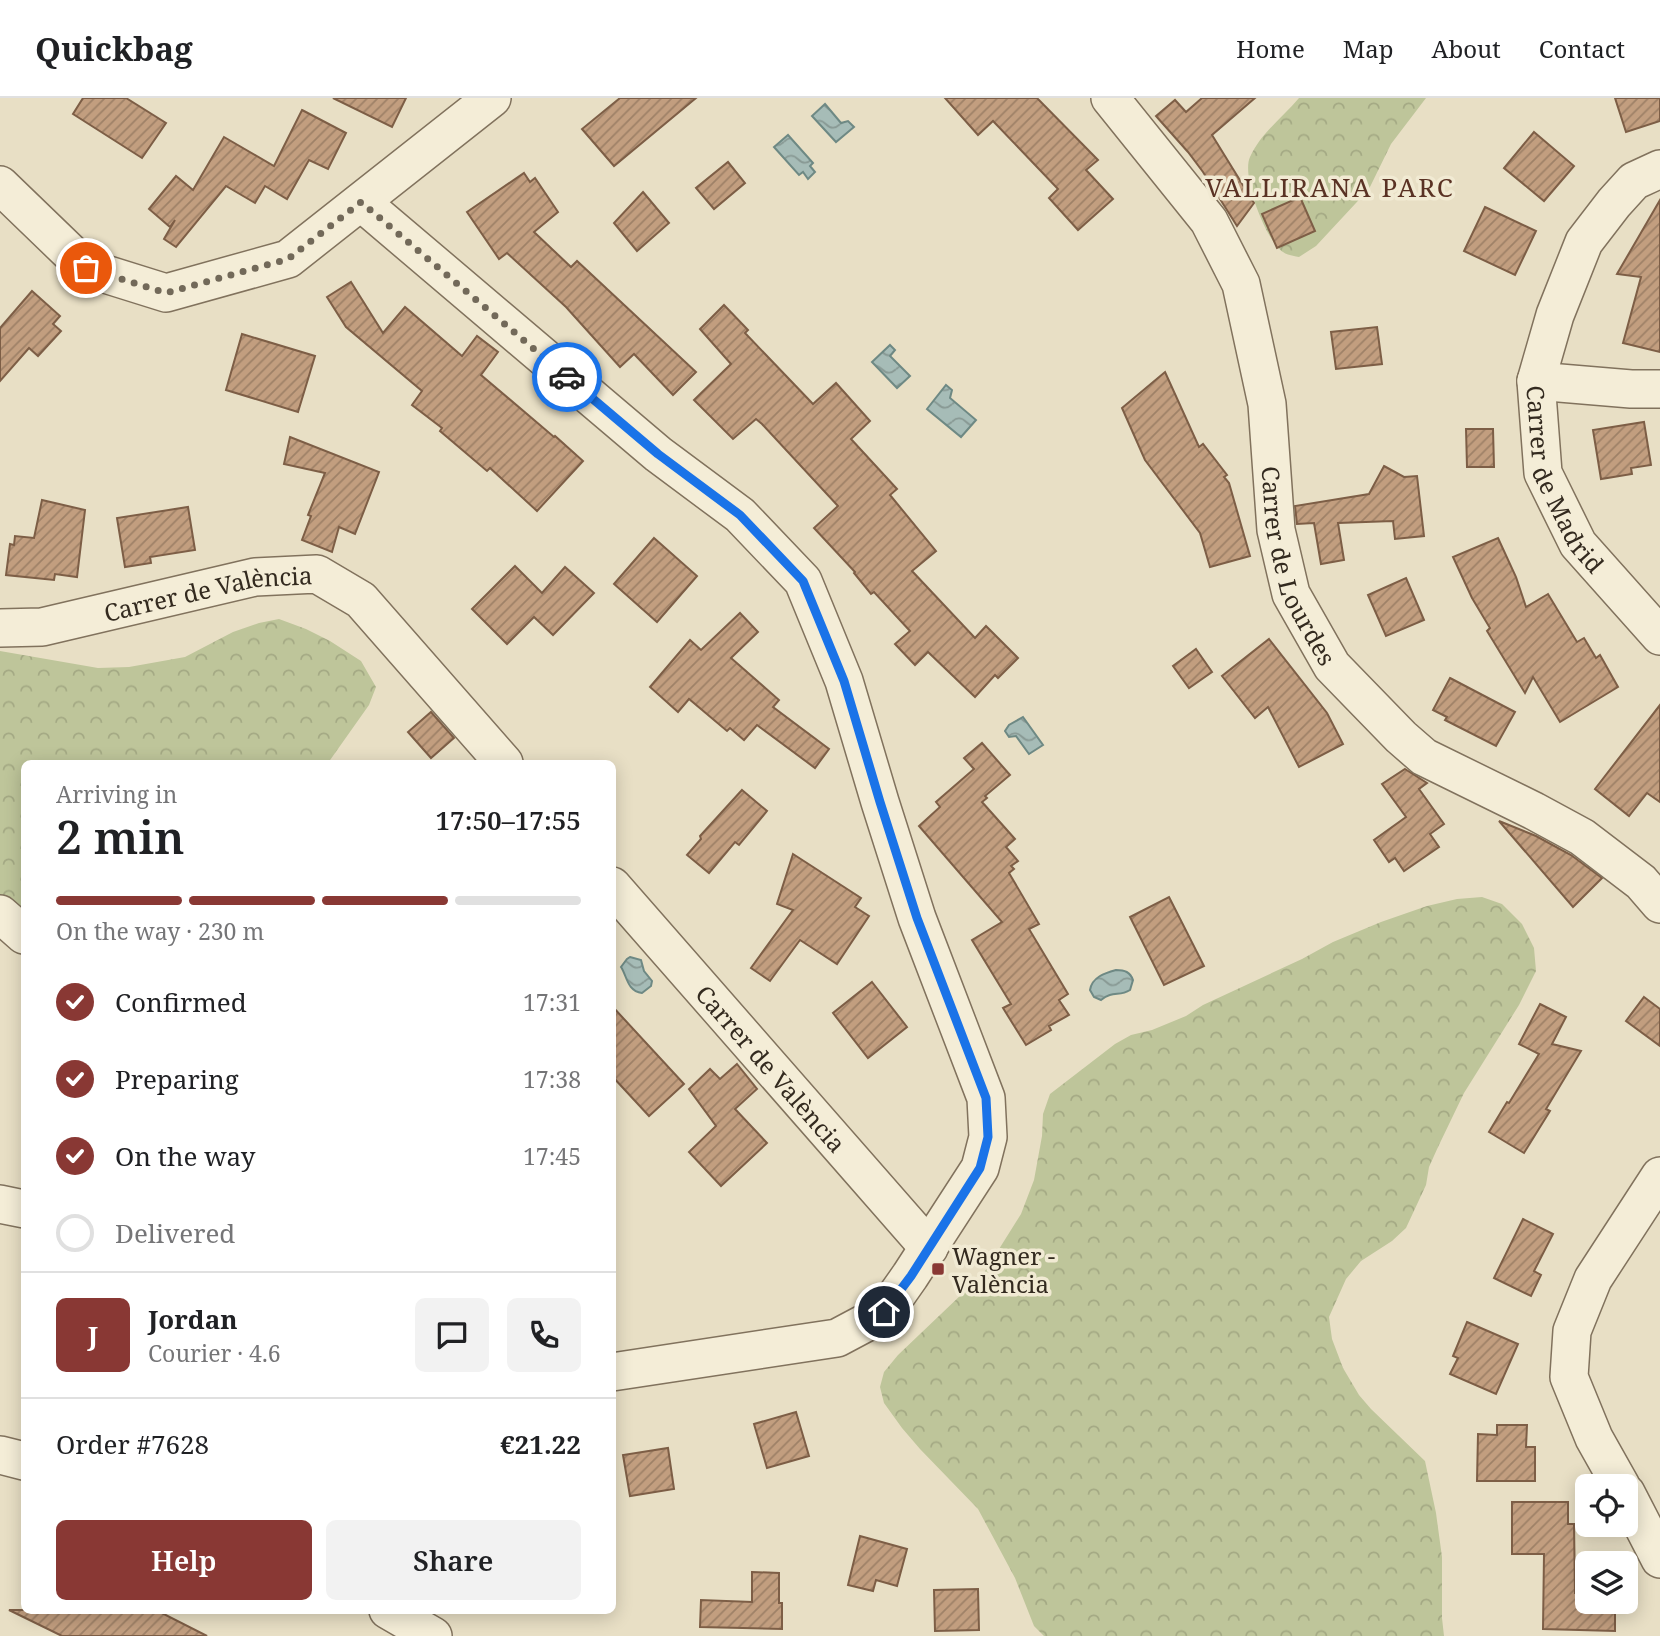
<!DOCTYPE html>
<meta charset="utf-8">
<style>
body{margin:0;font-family:"Noto Serif",serif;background:#f2f2f2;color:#202124;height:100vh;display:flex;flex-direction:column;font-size:26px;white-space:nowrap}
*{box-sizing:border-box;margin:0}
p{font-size:23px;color:#757577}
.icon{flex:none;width:38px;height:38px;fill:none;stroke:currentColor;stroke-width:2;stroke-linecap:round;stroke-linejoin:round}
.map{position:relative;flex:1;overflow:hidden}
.sheet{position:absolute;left:21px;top:662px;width:595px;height:854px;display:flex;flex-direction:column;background:#fff;border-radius:10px;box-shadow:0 4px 18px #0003}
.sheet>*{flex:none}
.controls{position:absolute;left:1575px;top:1376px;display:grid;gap:14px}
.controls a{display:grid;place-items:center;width:63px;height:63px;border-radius:10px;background:#fff;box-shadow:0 4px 18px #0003;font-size:35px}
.pin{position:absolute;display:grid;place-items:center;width:60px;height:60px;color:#fff;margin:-30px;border:4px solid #fff;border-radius:50%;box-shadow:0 2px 7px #0007}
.courier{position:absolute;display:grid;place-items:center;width:70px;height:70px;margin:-35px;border:5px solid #1a73e8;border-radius:50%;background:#fff;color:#222;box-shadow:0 2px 9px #0007}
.summary em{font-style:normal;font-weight:600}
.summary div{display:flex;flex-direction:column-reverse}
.summary{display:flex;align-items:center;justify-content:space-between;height:119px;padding:0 35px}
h1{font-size:46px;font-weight:600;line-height:52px}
.bar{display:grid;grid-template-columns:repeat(4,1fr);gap:10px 7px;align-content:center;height:84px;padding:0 35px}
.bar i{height:9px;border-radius:5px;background:#e0e0e0}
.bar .current{background:#893834}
.bar p{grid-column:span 4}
.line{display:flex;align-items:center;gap:18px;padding:0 35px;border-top:2px solid #e0e0e0}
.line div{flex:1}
.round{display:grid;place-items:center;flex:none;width:74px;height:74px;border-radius:10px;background:#f2f2f2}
ol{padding:0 35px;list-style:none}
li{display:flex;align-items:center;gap:21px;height:77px}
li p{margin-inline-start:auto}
li .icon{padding:7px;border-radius:50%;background:#893834;color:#fff;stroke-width:4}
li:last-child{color:#757577}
li i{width:38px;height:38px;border:4px solid #e0e0e0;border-radius:50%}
.button{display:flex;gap:14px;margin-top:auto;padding:14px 35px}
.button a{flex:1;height:80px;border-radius:10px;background:#893834;color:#fff;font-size:28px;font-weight:600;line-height:80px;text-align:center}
.button a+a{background:#f2f2f2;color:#202124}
header{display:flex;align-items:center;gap:42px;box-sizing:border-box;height:98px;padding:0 35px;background:#fff;border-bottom:2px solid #e0e0e0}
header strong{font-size:33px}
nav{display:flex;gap:38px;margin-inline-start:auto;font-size:24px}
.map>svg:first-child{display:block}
.forest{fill:url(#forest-crowns)}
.water{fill:url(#water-waves);stroke:#6e8984;stroke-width:2}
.building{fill:url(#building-hatch);stroke:#7d5e46;stroke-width:2}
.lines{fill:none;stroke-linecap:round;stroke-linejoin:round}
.minor-casing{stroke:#81725d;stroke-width:40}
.minor{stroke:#f4edd7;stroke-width:37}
.done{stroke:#726959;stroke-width:7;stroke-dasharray:0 12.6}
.route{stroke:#1a73e8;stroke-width:9}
.poi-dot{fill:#893834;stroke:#f1ead3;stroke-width:2.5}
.labels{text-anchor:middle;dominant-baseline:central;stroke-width:7;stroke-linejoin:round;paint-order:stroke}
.street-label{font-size:24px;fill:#332a1f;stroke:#f1ead3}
.poi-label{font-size:24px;fill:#332a1f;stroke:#f1ead3;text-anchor:start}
.neighbourhood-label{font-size:26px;letter-spacing:2px;fill:#5a3224;stroke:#f1ead3}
</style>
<header>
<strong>Quickbag</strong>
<nav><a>Home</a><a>Map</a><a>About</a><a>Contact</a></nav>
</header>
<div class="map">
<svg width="1660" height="1538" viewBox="0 0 1660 1538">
<defs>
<pattern id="forest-crowns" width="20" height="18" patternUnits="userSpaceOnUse" patternTransform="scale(1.75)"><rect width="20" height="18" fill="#bec59a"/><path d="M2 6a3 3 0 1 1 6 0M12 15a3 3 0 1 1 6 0" fill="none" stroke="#a4a984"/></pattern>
<pattern id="water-waves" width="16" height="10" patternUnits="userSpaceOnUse" patternTransform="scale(1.75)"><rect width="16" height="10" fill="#a6bcb7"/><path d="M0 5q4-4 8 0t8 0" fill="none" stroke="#889994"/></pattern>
<pattern id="building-hatch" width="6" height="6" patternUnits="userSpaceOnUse" patternTransform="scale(1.75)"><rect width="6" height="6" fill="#c29e7f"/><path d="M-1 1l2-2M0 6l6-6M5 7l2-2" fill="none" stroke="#9e8167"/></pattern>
</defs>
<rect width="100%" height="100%" fill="#e8dfc5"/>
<!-- forest -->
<g class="forest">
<path d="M 1299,0 L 1426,0 L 1391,46 L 1369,91 L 1316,148 L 1299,159 C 1294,158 1287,157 1283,154 C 1266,143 1241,78 1250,59 C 1261,35 1282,20 1299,0 Z"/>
<path d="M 279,521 L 306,531 L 330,543 L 361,563 L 376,589 L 369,607 L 328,665 L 24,665 L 24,818 L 0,801 L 0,553 L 98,570 L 129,569 L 185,559 L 233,534 L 259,525 Z"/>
<path d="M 1482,799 L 1502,806 L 1522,826 L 1534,850 L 1536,873 L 1519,907 L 1464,995 L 1438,1049 L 1429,1069 L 1426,1087 L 1406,1130 L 1392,1143 L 1361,1163 L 1346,1181 L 1329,1219 L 1332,1241 L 1343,1270 L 1359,1297 L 1371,1311 L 1425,1363 L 1436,1415 L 1442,1459 L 1442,1520 L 1444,1538 L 1044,1538 L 1034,1528 L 1015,1480 L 978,1411 L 920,1351 L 902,1330 L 884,1305 L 880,1289 L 884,1274 L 898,1257 L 984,1175 L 1021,1116 L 1034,1082 L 1042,1038 L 1043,1016 L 1050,996 L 1115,946 L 1131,937 L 1152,932 L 1186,918 L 1203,907 L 1302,861 L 1333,844 L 1381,824 L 1427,808 L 1457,801 Z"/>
</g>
<!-- water -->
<g class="water">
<path d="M 825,6 L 841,25 L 848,23 L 854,29 L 836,44 L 812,18 Z"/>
<path d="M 788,37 L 813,65 L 810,68 L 815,74 L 808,81 L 803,74 L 799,77 L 774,49 Z"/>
<path d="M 890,247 L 895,252 L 890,258 L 910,278 L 897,290 L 872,264 Z"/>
<path d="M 946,287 L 952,292 L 950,300 L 976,322 L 961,339 L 927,311 Z"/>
<path d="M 1023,619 L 1043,647 L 1029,656 L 1016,638 L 1009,639 L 1005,633 L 1009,627 Z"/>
<path d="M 630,859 L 641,862 L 644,873 L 652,883 L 651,888 L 642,895 C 627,893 627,878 621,869 L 627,861 Z"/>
<path d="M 1116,872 C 1125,872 1130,874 1133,882 L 1130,892 C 1119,899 1113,892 1101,902 L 1094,899 L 1090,892 C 1092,879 1105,875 1116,872 Z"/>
</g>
<!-- building -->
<g class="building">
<path d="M 83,0 L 126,0 L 166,25 L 142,60 L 73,16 Z"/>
<path d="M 333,0 L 406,0 L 392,29 Z"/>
<path d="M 620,0 L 696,0 L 614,68 L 582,31 Z"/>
<path d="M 945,0 L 1037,0 L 1098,62 L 1086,72 L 1113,101 L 1078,132 L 1049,100 L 1058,91 L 993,23 L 978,37 Z"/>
<path d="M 1202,0 L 1255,0 L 1212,37 L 1254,105 L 1237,128 L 1203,74 L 1188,54 L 1156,18 L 1175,2 L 1186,14 Z"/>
<path d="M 1615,0 L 1660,0 L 1660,23 L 1626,34 Z"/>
<path d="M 302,12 L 346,35 L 328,71 L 309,62 L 287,101 L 265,88 L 255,105 L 226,88 L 176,149 L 164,141 L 175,122 L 170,129 L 149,111 L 176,78 L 193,92 L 224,39 L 274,68 Z"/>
<path d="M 1534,34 L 1574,68 L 1544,103 L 1504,70 Z"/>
<path d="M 728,64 L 745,85 L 714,111 L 696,90 Z"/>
<path d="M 524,75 L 530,84 L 535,80 L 558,114 L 534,134 L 571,169 L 577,163 L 696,274 L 673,297 L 634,256 L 620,269 L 566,209 L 507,155 L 499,161 L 467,114 Z"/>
<path d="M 643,94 L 669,125 L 637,153 L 614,125 Z"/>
<path d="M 1300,99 L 1315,133 L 1277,150 L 1262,116 Z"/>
<path d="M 1660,102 L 1660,254 L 1623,245 L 1641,179 L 1617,176 Z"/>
<path d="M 1485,109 L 1536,133 L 1515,177 L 1464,153 Z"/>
<path d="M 351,184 L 383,235 L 405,209 L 462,258 L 477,238 L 498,254 L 481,277 L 554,339 L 555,338 L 583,363 L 537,413 L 490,370 L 487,373 L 440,333 L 442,330 L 412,307 L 422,293 L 346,229 L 327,199 Z"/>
<path d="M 32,193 L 60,218 L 53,226 L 61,233 L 38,258 L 29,250 L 0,283 L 0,230 Z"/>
<path d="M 724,207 L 748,232 L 745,235 L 813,306 L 836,285 L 870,323 L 851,341 L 897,391 L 890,397 L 936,453 L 912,473 L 975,540 L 986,528 L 1018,560 L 998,580 L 995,577 L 975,599 L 928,554 L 915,567 L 895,546 L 910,533 L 874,494 L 871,496 L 854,475 L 855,474 L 814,430 L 838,408 L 762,326 L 756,321 L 733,341 L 694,302 L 731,266 L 700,231 Z"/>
<path d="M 1377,229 L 1382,266 L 1336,271 L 1331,234 Z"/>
<path d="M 242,236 L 315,258 L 298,314 L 226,292 Z"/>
<path d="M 1165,274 L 1199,349 L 1203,346 L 1227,377 L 1224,379 L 1229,385 L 1250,458 L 1210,469 L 1200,435 L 1145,362 L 1122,310 Z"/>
<path d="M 1644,324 L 1651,367 L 1631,370 L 1632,376 L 1601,381 L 1593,332 Z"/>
<path d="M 1466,331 L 1493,331 L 1494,369 L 1467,369 Z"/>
<path d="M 290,339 L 379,374 L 355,436 L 339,429 L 332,454 L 302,442 L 311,418 L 308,417 L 325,375 L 284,366 Z"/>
<path d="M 1384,368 L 1404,379 L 1417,378 L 1424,438 L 1395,441 L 1393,423 L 1338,425 L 1344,462 L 1321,466 L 1314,425 L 1297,426 L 1295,408 L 1369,396 Z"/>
<path d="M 42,402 L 85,412 L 77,479 L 55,476 L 54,482 L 6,477 L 10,446 L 14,447 L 15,438 L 34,440 Z"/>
<path d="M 188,409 L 195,452 L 150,459 L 151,465 L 125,469 L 117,420 Z"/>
<path d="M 654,440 L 697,478 L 657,524 L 614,486 Z"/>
<path d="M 1498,440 L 1516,479 L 1526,509 L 1548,496 L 1577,544 L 1584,540 L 1596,560 L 1600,557 L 1618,589 L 1560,624 L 1533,579 L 1525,595 L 1487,533 L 1490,530 L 1472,500 L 1453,459 Z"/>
<path d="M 515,468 L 542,495 L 565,469 L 594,495 L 553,537 L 534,519 L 507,546 L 472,511 Z"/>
<path d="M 1406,480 L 1424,522 L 1386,538 L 1368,497 Z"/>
<path d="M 740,515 L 758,534 L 731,560 L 779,602 L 773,609 L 829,651 L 815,670 L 757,627 L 744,642 L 730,630 L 727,633 L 689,601 L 678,614 L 650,589 L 690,542 L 701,552 Z"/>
<path d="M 1269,541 L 1327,615 L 1343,646 L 1299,669 L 1268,609 L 1255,620 L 1222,578 Z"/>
<path d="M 1196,551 L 1212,574 L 1189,590 L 1173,568 Z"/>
<path d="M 1450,580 L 1515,614 L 1496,648 L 1445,622 L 1447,619 L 1433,612 Z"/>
<path d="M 1660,607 L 1660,704 L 1647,695 L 1629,718 L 1595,691 Z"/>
<path d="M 431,614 L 454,640 L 431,660 L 408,634 Z"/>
<path d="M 982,645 L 1010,677 L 985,698 L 987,700 L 982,704 L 1015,741 L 1006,749 L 1018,763 L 1011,768 L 1014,771 L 1009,775 L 1039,826 L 1029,831 L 1068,896 L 1059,902 L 1069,917 L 1049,928 L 1051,932 L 1026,947 L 1003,910 L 1011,906 L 972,842 L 1002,824 L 919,728 L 940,709 L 936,704 L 974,671 L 964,660 Z"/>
<path d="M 1405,671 L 1427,685 L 1419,691 L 1444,726 L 1430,736 L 1439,749 L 1404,773 L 1395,760 L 1389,764 L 1374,742 L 1406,719 L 1382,686 Z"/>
<path d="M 742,692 L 767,713 L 739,747 L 735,744 L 709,775 L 687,757 L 701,741 L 700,738 Z"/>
<path d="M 1499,723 L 1536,738 L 1571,757 L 1602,780 L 1573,809 Z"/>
<path d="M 793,756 L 861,800 L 855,809 L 869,818 L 837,866 L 800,842 L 770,883 L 751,870 L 793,812 L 777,806 Z"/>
<path d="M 1169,799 L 1204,868 L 1164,887 L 1130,819 Z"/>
<path d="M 872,884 L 907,929 L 868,960 L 833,915 Z"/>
<path d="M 1644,899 L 1660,911 L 1660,948 L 1626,923 Z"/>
<path d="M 1540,906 L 1566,919 L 1552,946 L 1581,953 L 1546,1011 L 1550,1013 L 1524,1055 L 1489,1034 L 1507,1004 L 1509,1005 L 1539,956 L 1519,946 Z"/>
<path d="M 612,908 L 684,986 L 649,1018 L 612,978 Z"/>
<path d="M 737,966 L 757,991 L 735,1011 L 767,1045 L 721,1088 L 689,1054 L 716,1028 L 689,991 L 710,971 L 720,981 Z"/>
<path d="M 1523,1121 L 1553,1136 L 1534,1173 L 1541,1177 L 1531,1198 L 1494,1180 Z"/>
<path d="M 1467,1224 L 1518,1246 L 1496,1296 L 1450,1276 L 1458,1260 L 1453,1258 Z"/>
<path d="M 796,1314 L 809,1358 L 767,1370 L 754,1326 Z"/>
<path d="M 1497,1327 L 1527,1327 L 1526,1349 L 1535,1349 L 1535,1383 L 1477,1383 L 1478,1336 L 1497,1337 Z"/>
<path d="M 668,1350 L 674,1391 L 630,1398 L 623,1357 Z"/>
<path d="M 1512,1404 L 1568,1404 L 1568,1426 L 1574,1426 L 1575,1495 L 1587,1495 L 1587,1503 L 1615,1503 L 1615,1533 L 1543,1531 L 1544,1456 L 1512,1456 Z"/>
<path d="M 860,1438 L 907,1451 L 897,1488 L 876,1482 L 873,1493 L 848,1487 Z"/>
<path d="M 752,1474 L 779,1475 L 779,1505 L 782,1505 L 782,1531 L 700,1529 L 701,1502 L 752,1504 Z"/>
<path d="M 978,1491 L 979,1532 L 935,1533 L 934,1492 Z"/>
<path d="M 9,1512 L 156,1512 L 207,1538 L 62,1538 Z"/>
</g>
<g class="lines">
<defs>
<g id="minor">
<path id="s1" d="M 1110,0 L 1209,123 L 1241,186 L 1267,306 L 1276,432 L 1291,496 L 1332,568 L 1401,639 L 1424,659 L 1534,713 L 1582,739 L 1641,784 L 1660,806"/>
<path id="s2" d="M 1660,71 L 1634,83 L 1614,105 L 1584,144 L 1555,217 L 1536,283 L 1543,375 L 1578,446 L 1660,538"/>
<path d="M 0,87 L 86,170 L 166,195 L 288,161 L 492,0"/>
<path d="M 361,104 L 658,356 L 740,417 L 803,483 L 844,583 L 880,704 L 917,820 L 986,1000 L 988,1039 L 980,1070 L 910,1178 L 884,1215 L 837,1240 L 612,1274"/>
<path d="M 1536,283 L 1631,291 L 1660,291"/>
<path id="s3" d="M 0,530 L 42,529 L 255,479 L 317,476 L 361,502 L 504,665"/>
<path id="s4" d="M 612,788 L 929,1150"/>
<path d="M 0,816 L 24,837"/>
<path d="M 0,1106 L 24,1111"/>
<path d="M 0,1357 L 24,1363"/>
<path d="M 1621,1388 L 1594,1340 L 1569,1279 L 1572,1233 L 1593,1181 L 1660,1078"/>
<path d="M 1626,1395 L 1660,1461"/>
<path d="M 388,1512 L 433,1538"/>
</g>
</defs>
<!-- minor casing -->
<use href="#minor" class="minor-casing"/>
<!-- minor -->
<use href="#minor" class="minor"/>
</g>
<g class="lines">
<!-- done -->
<path class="done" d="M 86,170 L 166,195 L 288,161 L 361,104 L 567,279"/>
<!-- route -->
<path class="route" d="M 567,279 L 658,356 L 740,417 L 803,483 L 844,583 L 880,704 L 917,820 L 986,1000 L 988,1039 L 980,1070 L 911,1178 L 884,1214"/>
</g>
<!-- markers -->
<rect class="poi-dot" x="931" y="1164" width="14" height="14" rx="3.5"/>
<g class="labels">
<!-- street labels -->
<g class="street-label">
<text stroke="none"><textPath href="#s2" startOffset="359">Carrer de Madrid</textPath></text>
<text stroke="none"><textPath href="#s1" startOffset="518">Carrer de Lourdes</textPath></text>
<text stroke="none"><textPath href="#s3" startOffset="212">Carrer de València</textPath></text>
<text stroke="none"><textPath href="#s4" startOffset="242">Carrer de València</textPath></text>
</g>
<!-- poi labels -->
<g class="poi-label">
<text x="952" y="1157">Wagner -<tspan x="952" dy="28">València</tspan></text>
</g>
<!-- neighbourhood labels -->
<g class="neighbourhood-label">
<text x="1330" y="89">VALLIRANA PARC</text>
</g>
</g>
</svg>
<div class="controls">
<a><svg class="icon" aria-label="locate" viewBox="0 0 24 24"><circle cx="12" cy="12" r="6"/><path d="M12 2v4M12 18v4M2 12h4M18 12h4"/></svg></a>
<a><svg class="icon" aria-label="layers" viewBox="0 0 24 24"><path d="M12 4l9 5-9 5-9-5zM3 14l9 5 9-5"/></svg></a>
</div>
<div class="pin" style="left:86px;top:170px;background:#ea580c"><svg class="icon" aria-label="bag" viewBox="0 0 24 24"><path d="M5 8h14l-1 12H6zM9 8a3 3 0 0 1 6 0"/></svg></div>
<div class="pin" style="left:884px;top:1214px;background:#1f2937"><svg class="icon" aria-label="home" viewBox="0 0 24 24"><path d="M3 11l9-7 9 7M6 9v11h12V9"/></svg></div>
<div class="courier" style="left:567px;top:279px"><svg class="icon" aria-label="car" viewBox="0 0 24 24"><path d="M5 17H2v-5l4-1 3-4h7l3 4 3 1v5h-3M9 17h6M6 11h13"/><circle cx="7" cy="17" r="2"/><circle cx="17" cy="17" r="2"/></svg></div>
<section class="sheet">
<div class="summary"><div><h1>2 min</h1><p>Arriving in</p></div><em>17:50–17:55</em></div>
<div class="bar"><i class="current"></i><i class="current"></i><i class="current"></i><i></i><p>On the way · 230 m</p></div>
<ol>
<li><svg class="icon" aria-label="check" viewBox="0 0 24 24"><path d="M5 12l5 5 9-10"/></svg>Confirmed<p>17:31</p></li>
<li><svg class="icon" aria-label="check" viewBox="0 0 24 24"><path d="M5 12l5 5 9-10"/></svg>Preparing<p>17:38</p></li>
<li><svg class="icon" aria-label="check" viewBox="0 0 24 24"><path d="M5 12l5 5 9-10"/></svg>On the way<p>17:45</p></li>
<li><i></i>Delivered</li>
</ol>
<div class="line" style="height:126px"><b class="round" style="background:#893834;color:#fff">J</b><div><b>Jordan</b><p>Courier · 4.6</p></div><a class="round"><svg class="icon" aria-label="chat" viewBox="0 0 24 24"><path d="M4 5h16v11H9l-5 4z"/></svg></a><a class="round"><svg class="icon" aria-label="phone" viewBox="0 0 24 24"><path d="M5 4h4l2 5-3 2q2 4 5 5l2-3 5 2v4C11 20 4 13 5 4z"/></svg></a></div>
<div class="line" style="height:91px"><div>Order #7628</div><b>€21.22</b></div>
<div class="button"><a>Help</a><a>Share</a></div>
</section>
</div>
